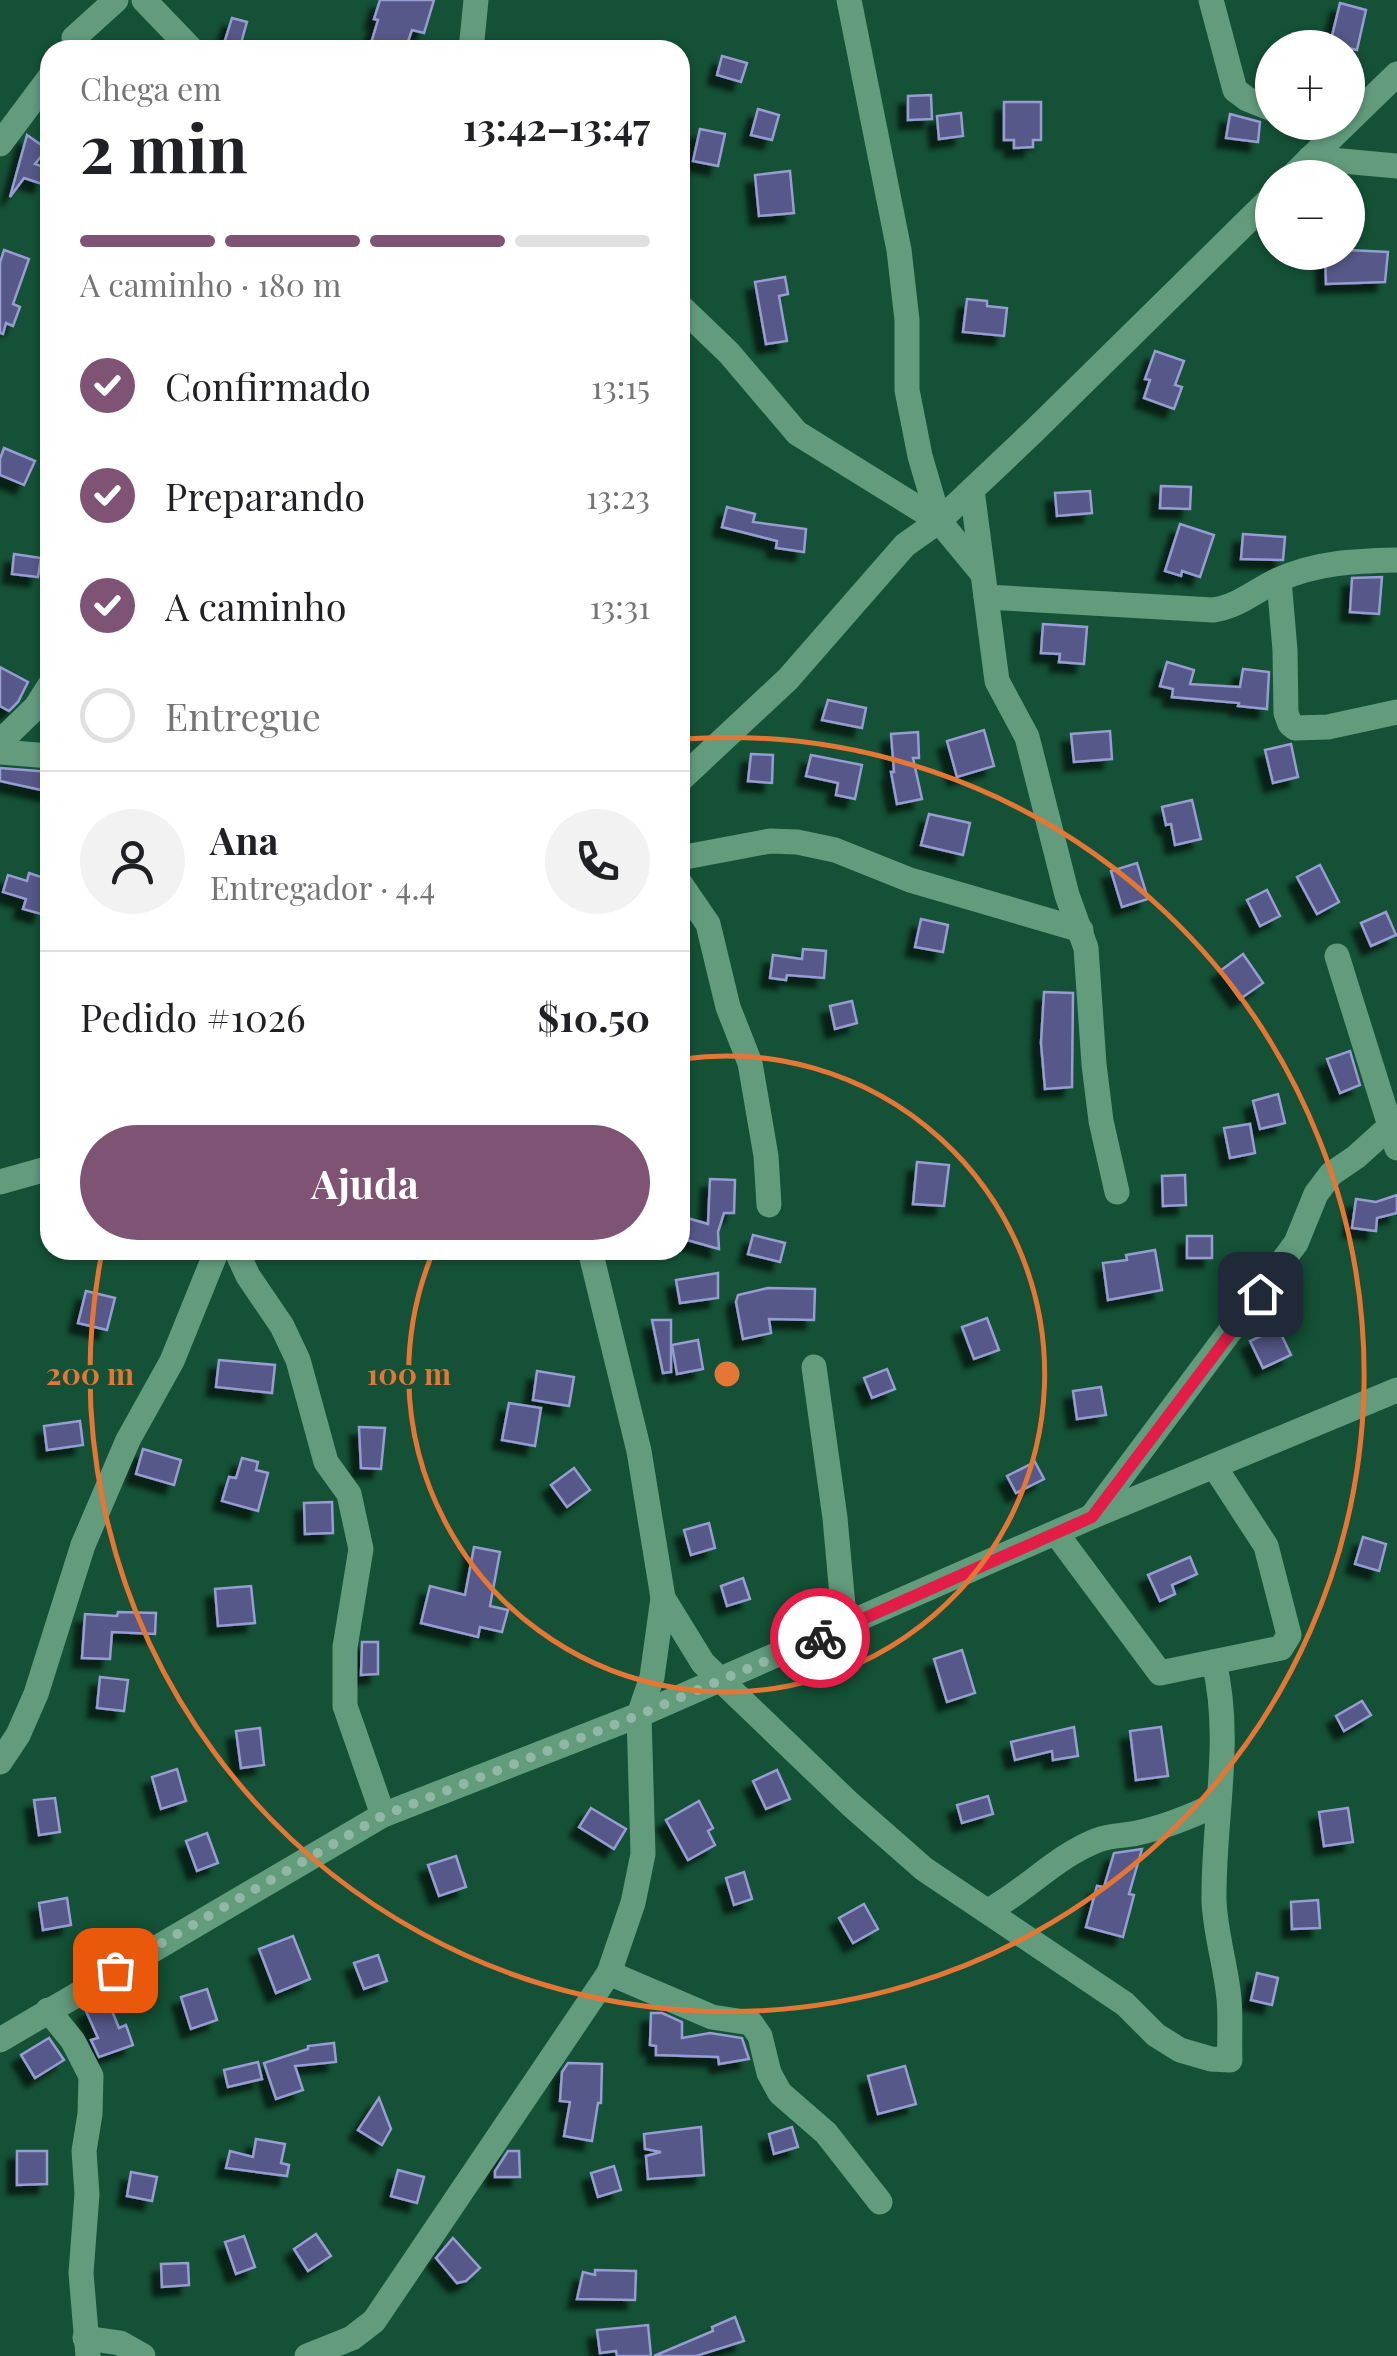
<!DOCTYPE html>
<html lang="pt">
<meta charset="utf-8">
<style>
body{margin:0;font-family:"Playfair Display",serif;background:#f2f2f2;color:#202124;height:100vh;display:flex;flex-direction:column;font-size:38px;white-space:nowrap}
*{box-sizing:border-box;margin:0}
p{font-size:32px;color:#757577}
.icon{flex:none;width:55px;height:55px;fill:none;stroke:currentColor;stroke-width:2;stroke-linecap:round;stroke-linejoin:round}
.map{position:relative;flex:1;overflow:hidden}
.panel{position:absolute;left:40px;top:40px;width:650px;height:1220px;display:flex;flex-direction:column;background:#fff;border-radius:30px;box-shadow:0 2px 8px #0004}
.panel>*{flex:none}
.buttons{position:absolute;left:1255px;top:30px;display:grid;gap:20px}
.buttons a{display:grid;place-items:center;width:110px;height:110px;border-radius:50%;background:#fff;box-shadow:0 2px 8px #0004;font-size:50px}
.pin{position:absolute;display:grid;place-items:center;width:85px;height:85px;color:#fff;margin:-42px;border-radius:20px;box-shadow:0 5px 15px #0006}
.courier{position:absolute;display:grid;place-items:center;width:100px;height:100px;margin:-50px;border:8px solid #e11d48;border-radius:50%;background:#fff;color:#222;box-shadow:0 2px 12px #0007}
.headline em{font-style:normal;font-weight:700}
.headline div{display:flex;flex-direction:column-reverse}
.headline{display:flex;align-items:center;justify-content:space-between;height:170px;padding:0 40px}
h1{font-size:65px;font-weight:700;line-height:75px}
.bar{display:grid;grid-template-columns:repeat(4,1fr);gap:15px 10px;align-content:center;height:120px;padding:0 40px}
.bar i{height:12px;border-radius:8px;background:#e0e0e0}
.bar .selected{background:#7f5373}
.bar p{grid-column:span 4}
.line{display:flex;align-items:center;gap:25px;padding:0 40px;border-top:2px solid #e0e0e0}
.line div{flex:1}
.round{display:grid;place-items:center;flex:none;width:105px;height:105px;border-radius:52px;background:#f2f2f2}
ol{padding:0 40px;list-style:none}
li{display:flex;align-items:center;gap:30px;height:110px}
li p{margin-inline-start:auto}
li .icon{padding:10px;border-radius:50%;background:#7f5373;color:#fff;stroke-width:4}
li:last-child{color:#757577}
li i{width:55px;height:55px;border:5px solid #e0e0e0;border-radius:50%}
.primary-button{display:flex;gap:20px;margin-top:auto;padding:20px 40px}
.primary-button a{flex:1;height:115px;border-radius:60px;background:#7f5373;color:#fff;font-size:40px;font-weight:700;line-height:115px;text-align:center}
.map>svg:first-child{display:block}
.building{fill:#555888;stroke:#979cd1;stroke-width:2.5;filter:url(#shadow)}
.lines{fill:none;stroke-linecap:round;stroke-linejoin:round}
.minor{stroke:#629c7d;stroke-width:25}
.done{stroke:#90b8a4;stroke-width:10;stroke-dasharray:0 18}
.route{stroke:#e11d48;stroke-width:12}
.ring{fill:none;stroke:#e47736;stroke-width:5}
.centre{fill:#e47736;stroke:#145136;stroke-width:5}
.ring-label{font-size:30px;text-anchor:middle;font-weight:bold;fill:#e47736;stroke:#145136;stroke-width:8;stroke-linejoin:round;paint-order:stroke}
</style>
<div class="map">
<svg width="1397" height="2356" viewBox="0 0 1397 2356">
<defs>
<filter id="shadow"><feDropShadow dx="-9" dy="9" stdDeviation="2.5" flood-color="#0009"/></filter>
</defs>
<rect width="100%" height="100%" fill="#145136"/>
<!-- building -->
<g class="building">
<path d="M 380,0 L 434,0 L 424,33 L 412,30 L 405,50 L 369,50 L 378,20 L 374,19 Z"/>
<path d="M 1340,3 L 1366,10 L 1357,50 L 1330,44 Z"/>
<path d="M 232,18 L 247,22 L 239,50 L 222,50 Z"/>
<path d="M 722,56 L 747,63 L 741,82 L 717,75 Z"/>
<path d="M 931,95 L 932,119 L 908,120 L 908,96 Z"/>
<path d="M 1004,102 L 1041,102 L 1041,140 L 1033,140 L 1033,147 L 1014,148 L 1014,140 L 1004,140 Z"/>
<path d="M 758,109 L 779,115 L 772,140 L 751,135 Z"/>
<path d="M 961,113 L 963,136 L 939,139 L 937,116 Z"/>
<path d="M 1230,114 L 1260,122 L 1258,142 L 1226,138 Z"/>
<path d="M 700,129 L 725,134 L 718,166 L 693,161 Z"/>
<path d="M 27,135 L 47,149 L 35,164 L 46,168 L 42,184 L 24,178 L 10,197 Z"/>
<path d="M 790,171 L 794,213 L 759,216 L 755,175 Z"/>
<path d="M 4,250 L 29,259 L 13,304 L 20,307 L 13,326 L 6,323 L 3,334 L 0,333 L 0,263 Z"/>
<path d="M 1348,250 L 1388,252 L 1385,282 L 1326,284 L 1325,252 Z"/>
<path d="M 785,277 L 788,294 L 779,296 L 787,341 L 766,344 L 755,282 Z"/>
<path d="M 967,299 L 987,301 L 987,306 L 1007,308 L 1004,336 L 963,332 Z"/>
<path d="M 1155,351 L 1184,361 L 1175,385 L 1182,387 L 1174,409 L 1144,398 L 1150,380 L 1145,379 Z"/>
<path d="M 4,448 L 35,461 L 24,485 L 0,475 L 0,459 Z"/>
<path d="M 1161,486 L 1191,487 L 1190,509 L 1160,508 Z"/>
<path d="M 1090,491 L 1092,513 L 1057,516 L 1055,493 Z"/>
<path d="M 727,507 L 755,514 L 753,522 L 806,529 L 804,552 L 776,548 L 777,541 L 722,527 Z"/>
<path d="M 1180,524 L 1214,535 L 1200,577 L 1182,571 L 1181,576 L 1165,571 Z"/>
<path d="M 1243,534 L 1285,537 L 1283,560 L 1241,559 Z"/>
<path d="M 14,554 L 41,558 L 38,577 L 12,574 Z"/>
<path d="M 1382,577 L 1379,614 L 1350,612 L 1352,578 Z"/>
<path d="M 1043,624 L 1087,627 L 1084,664 L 1059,662 L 1060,654 L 1041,653 Z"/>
<path d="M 1167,662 L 1194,670 L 1190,684 L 1240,687 L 1243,669 L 1269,672 L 1267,709 L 1238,706 L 1239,703 L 1172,697 L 1173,689 L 1160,686 Z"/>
<path d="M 0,667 L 28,682 L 18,702 L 9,711 L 0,706 Z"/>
<path d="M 828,700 L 866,708 L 862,728 L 822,720 Z"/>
<path d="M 984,730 L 994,766 L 957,777 L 947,741 Z"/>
<path d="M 1110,731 L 1112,759 L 1074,762 L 1071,734 Z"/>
<path d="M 918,732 L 919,758 L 913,758 L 922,799 L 897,804 L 891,772 L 894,772 L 891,734 Z"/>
<path d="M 1291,744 L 1298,777 L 1273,783 L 1265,750 Z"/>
<path d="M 751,754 L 773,755 L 772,783 L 748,781 Z"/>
<path d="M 811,755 L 862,765 L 855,799 L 836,795 L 838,783 L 806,776 Z"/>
<path d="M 0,768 L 50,772 L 50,792 L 0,781 Z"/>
<path d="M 1192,800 L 1201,839 L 1175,845 L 1171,824 L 1166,825 L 1162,807 Z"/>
<path d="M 929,814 L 970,823 L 963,855 L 921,845 Z"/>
<path d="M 1137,863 L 1148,899 L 1122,907 L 1111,871 Z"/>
<path d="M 1320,865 L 1339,902 L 1317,914 L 1297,877 Z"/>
<path d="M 29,873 L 50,880 L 41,914 L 23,909 L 26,899 L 3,892 L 8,875 L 27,881 Z"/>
<path d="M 1267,890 L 1280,916 L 1260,926 L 1247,900 Z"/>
<path d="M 1386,912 L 1396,935 L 1371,946 L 1361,923 Z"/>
<path d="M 921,919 L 948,925 L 943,952 L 915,947 Z"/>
<path d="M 803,949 L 826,951 L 824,978 L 787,975 L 786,980 L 770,978 L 773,955 L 802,959 Z"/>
<path d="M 1243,954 L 1263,983 L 1240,999 L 1220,971 Z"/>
<path d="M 1044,992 L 1073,993 L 1072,1087 L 1045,1089 L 1041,1043 Z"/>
<path d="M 852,1001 L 857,1023 L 835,1029 L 830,1006 Z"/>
<path d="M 1350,1051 L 1360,1085 L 1340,1093 L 1327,1059 Z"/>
<path d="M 1278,1094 L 1285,1123 L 1260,1129 L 1253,1101 Z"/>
<path d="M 1250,1124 L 1255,1153 L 1230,1158 L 1224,1128 Z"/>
<path d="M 917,1162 L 949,1165 L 944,1206 L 913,1204 Z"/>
<path d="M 1185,1175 L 1186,1205 L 1163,1206 L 1162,1176 Z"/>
<path d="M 710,1179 L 735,1180 L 734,1213 L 724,1213 L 718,1232 L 719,1249 L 680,1238 L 680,1216 L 708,1224 Z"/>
<path d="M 1397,1195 L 1397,1213 L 1377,1218 L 1376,1231 L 1352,1228 L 1356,1199 L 1376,1202 Z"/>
<path d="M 753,1235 L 785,1243 L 780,1262 L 748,1254 Z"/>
<rect x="1187" y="1236" width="25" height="22"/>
<path d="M 1155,1250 L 1162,1290 L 1108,1300 L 1103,1263 L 1127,1260 L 1126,1255 Z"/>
<path d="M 718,1273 L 718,1298 L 680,1303 L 676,1280 Z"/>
<path d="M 768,1288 L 815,1289 L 814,1320 L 769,1319 L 771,1333 L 743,1339 L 736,1302 L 738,1295 Z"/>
<path d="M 86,1291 L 115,1298 L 107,1330 L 78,1323 Z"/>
<path d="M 987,1318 L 999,1350 L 974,1359 L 962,1327 Z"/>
<path d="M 652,1320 L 671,1320 L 671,1372 L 663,1373 Z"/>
<path d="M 1278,1328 L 1291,1355 L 1263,1368 L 1250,1341 Z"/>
<path d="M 698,1340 L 703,1369 L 677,1374 L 672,1345 Z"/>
<path d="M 219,1360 L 275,1365 L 272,1393 L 216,1387 Z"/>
<path d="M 887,1369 L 895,1389 L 872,1398 L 864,1378 Z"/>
<path d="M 537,1371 L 574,1377 L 569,1406 L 533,1400 Z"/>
<path d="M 1101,1387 L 1106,1415 L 1077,1419 L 1073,1391 Z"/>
<path d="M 509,1403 L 541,1408 L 535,1446 L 502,1440 Z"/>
<path d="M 80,1421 L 83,1445 L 47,1450 L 44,1426 Z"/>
<path d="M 359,1427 L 385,1428 L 381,1469 L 361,1468 Z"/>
<path d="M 143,1449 L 181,1460 L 174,1485 L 136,1474 Z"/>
<path d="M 242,1458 L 258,1462 L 256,1470 L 268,1473 L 258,1511 L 222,1501 L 229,1477 L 236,1478 Z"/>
<path d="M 1035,1462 L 1044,1479 L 1016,1493 L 1007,1476 Z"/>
<path d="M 574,1468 L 590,1490 L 567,1507 L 551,1485 Z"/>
<path d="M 332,1502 L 333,1533 L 305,1534 L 304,1503 Z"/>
<path d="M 709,1523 L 715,1548 L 691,1555 L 684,1530 Z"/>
<path d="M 1363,1537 L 1386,1544 L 1379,1571 L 1355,1564 Z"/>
<path d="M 474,1547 L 500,1552 L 490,1606 L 508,1610 L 502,1632 L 480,1627 L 478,1637 L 421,1623 L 430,1586 L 465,1595 Z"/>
<path d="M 1190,1557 L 1197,1574 L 1172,1585 L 1175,1594 L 1160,1601 L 1148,1575 Z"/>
<path d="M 743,1578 L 750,1599 L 727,1606 L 721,1586 Z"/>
<path d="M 251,1586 L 255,1623 L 218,1626 L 215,1589 Z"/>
<path d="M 118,1612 L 156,1613 L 155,1634 L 112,1632 L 110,1659 L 82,1658 L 85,1614 L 117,1616 Z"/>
<path d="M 362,1642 L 378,1642 L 378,1674 L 361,1675 Z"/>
<path d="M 962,1650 L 975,1693 L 947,1702 L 934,1659 Z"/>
<path d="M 100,1677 L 128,1680 L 124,1711 L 97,1708 Z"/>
<path d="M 1362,1701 L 1371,1715 L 1344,1731 L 1336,1716 Z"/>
<path d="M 1074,1727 L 1078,1756 L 1053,1760 L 1052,1751 L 1015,1760 L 1011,1742 Z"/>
<path d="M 1161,1727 L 1168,1776 L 1136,1780 L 1130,1731 Z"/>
<path d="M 260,1728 L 264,1765 L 241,1768 L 236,1731 Z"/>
<path d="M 177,1769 L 186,1801 L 161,1809 L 152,1777 Z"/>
<path d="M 777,1770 L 790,1799 L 766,1809 L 753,1781 Z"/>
<path d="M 988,1796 L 993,1814 L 962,1823 L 957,1805 Z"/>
<path d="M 55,1798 L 60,1832 L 39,1835 L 34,1800 Z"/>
<path d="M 699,1801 L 713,1828 L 708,1831 L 715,1845 L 688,1860 L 666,1820 Z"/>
<path d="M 591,1808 L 626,1829 L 614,1849 L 579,1827 Z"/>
<path d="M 1348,1808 L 1353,1842 L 1324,1846 L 1319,1812 Z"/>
<path d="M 207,1833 L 218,1863 L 197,1871 L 186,1841 Z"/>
<path d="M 1142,1849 L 1129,1894 L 1134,1895 L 1123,1937 L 1086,1927 L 1097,1886 L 1104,1887 L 1114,1853 Z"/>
<path d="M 456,1856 L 466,1887 L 439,1896 L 428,1865 Z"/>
<path d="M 744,1872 L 752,1899 L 734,1905 L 726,1878 Z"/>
<path d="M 67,1898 L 71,1925 L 43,1930 L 39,1903 Z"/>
<path d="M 1318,1900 L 1320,1928 L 1292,1929 L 1291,1902 Z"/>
<path d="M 864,1904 L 878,1929 L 853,1943 L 839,1918 Z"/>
<path d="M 293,1936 L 310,1979 L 276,1993 L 259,1949 Z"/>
<path d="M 378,1955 L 387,1981 L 364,1989 L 354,1963 Z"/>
<path d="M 1257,1973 L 1278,1978 L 1272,2005 L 1251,2000 Z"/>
<path d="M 207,1989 L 217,2020 L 191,2029 L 181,1997 Z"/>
<path d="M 108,2001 L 119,2028 L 126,2025 L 133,2045 L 99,2057 L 91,2040 L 98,2038 L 86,2011 Z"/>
<path d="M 651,2013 L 662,2013 L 682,2022 L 682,2038 L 710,2033 L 742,2038 L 749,2059 L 719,2064 L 718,2057 L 656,2055 L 656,2046 L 650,2045 Z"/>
<path d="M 49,2038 L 64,2060 L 35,2078 L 21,2055 Z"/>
<path d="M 334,2043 L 336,2062 L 295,2066 L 303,2090 L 276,2099 L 264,2063 L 308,2049 L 308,2046 Z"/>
<path d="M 258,2062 L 262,2079 L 228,2087 L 224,2070 Z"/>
<path d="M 568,2063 L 602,2064 L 601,2103 L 598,2103 L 592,2141 L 564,2136 L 570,2102 L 560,2101 L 562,2072 Z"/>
<path d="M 905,2066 L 916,2104 L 878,2114 L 868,2076 Z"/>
<path d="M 379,2098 L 391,2129 L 382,2145 L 358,2130 Z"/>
<path d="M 701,2127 L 704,2175 L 648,2179 L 646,2156 L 661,2152 L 645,2149 L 644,2134 Z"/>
<path d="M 792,2127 L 798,2147 L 774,2154 L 769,2134 Z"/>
<path d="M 256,2139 L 285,2144 L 281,2163 L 289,2165 L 287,2176 L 226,2168 L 230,2151 L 253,2157 Z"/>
<path d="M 17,2151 L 47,2151 L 47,2184 L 17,2185 Z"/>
<path d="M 508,2151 L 519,2151 L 520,2177 L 495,2177 L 495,2171 Z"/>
<path d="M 614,2166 L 621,2190 L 598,2197 L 591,2173 Z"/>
<path d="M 398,2170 L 424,2177 L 417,2203 L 391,2196 Z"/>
<path d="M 131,2172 L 157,2177 L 152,2201 L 127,2196 Z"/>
<path d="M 316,2234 L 331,2256 L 308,2271 L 294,2249 Z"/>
<path d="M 244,2236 L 255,2267 L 236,2274 L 225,2242 Z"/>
<path d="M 453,2238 L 480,2268 L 466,2281 L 457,2283 L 436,2258 Z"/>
<path d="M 188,2263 L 189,2285 L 162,2287 L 161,2264 Z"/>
<path d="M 595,2270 L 636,2271 L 635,2300 L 577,2299 L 583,2272 L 595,2275 Z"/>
<path d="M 735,2317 L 744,2341 L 696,2356 L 654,2356 L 713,2331 L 712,2327 Z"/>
<path d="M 648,2325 L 651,2356 L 617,2356 L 616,2351 L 600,2353 L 597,2330 Z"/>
</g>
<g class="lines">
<!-- minor -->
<g class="minor">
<path d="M 144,0 L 192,50"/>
<path d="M 849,0 L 899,250 L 907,320 L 907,390 L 920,456 L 939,521"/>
<path d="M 1211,0 L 1235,90 L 1247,99 L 1272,109"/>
<path d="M 74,38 L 116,0"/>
<path d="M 471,50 L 476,0"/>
<path d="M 1302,122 L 1332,137"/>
<path d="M 0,144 L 50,77"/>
<path d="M 1310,158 L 1397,166"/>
<path d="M 1290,178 L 1397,74"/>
<path d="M 680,306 L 729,353 L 797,433 L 939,521 L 982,573"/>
<path d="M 972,490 L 997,681 L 1027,737 L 1067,895 L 1086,948 L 1094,1064 L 1101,1121 L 1117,1192"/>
<path d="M 1279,580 L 1285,650 L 1286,713 L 1290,724 L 1295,728 L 1328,727 L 1397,712"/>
<path d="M 986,597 L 1213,610 C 1238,607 1256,590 1278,580 C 1317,562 1356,561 1397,560"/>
<path d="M 0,742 L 36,707 L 50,685"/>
<path d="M 0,752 L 50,756"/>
<path d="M 680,780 L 788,679 L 905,545 L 939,521 L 1034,431 L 1272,197"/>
<path d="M 680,858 L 770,841 L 797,842 L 835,850 L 910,880 L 1081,930"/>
<path d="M 680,883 L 708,924 L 728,1007 L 750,1063 L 766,1156 L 769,1205"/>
<path d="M 1337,956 L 1397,1148"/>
<path d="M 0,1182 L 50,1168"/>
<path d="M 236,1250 L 248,1276 L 282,1326 L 298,1360 L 326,1462 L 349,1494 L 361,1549 L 345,1647 L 345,1706 L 383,1815"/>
<path d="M 814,1367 L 835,1518 L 845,1628"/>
<path d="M 1092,1516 L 1296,1243 L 1316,1194 L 1331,1174 L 1356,1157 L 1397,1120"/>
<path d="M 1056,1533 L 1160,1673 L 1281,1648 L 1289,1635 L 1266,1546 L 1214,1466"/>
<path d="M 663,1598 L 703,1663 L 850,1804 L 924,1869 L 1125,2004 L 1156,2035 L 1180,2050 L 1211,2059 L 1230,2060 C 1229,2040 1231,2019 1229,1999 C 1226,1965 1215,1933 1214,1900 C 1213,1820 1233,1740 1214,1662"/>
<path d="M 0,1762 L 18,1735 L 36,1694 L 83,1545 L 128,1440 L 172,1361 L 217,1250"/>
<path d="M 988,1911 C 1027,1890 1056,1856 1098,1840 C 1110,1835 1124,1836 1137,1833 C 1165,1827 1190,1817 1217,1804"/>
<path d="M 609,1973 L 712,2017 L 751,2023 L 760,2036 L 769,2073 L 780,2093 L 826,2133 L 880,2202"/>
<path d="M 48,2010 L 73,2041 L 91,2076 L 90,2114 L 84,2151 L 87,2194 L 81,2273 L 88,2356"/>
<path d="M 0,2040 L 383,1815 L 639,1715 L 1091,1517 L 1397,1390"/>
<path d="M 85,2338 L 120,2343 L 143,2356"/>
<path d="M 307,2356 L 352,2338 L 374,2321 L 609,1973 L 633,1903 L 643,1854 L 639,1715 L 652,1677 L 663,1598 L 639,1451 L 590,1250"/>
</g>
</g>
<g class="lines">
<!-- done -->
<path class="done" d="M 115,1970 L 382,1816 L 639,1715 L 820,1638"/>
<!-- route -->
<path class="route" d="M 820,1638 L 1092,1517 L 1260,1294"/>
</g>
<!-- distance rings -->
<g class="ring">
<path d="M683 1059A318 318 0 1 1 433 1252"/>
<path d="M683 739A637 637 0 1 1 102 1252"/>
</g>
<circle cx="727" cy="1374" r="15" class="centre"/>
<g class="ring-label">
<text x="90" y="1385">200 m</text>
<text x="409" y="1385">100 m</text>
</g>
</svg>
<div class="buttons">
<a>+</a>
<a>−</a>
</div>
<div class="pin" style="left:115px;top:1970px;background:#ea580c"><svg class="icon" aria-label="bag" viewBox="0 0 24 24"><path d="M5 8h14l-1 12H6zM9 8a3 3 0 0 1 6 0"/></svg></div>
<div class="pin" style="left:1260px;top:1294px;background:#1f2937"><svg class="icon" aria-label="home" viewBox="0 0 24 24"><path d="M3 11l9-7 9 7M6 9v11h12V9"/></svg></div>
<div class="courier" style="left:820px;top:1638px"><svg class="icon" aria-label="bike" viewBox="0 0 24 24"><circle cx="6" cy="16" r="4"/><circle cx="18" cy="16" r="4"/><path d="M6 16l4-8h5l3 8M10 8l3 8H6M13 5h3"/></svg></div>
<section class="panel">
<div class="headline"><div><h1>2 min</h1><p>Chega em</p></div><em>13:42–13:47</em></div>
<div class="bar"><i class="selected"></i><i class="selected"></i><i class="selected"></i><i></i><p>A caminho · 180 m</p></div>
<ol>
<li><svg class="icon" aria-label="check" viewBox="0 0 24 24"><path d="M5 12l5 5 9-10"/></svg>Confirmado<p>13:15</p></li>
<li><svg class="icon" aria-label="check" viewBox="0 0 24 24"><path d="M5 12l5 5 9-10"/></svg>Preparando<p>13:23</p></li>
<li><svg class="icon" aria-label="check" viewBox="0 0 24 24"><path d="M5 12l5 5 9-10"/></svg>A caminho<p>13:31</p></li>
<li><i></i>Entregue</li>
</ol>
<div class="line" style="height:180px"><a class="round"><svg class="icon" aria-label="person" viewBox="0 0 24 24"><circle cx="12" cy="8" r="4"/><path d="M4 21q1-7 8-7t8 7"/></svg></a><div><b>Ana</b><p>Entregador · 4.4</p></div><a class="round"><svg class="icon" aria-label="phone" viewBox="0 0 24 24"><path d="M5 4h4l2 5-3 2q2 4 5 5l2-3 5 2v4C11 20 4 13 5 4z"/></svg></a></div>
<div class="line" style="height:130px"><div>Pedido #1026</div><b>$10.50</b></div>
<div class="primary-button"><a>Ajuda</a></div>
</section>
</div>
